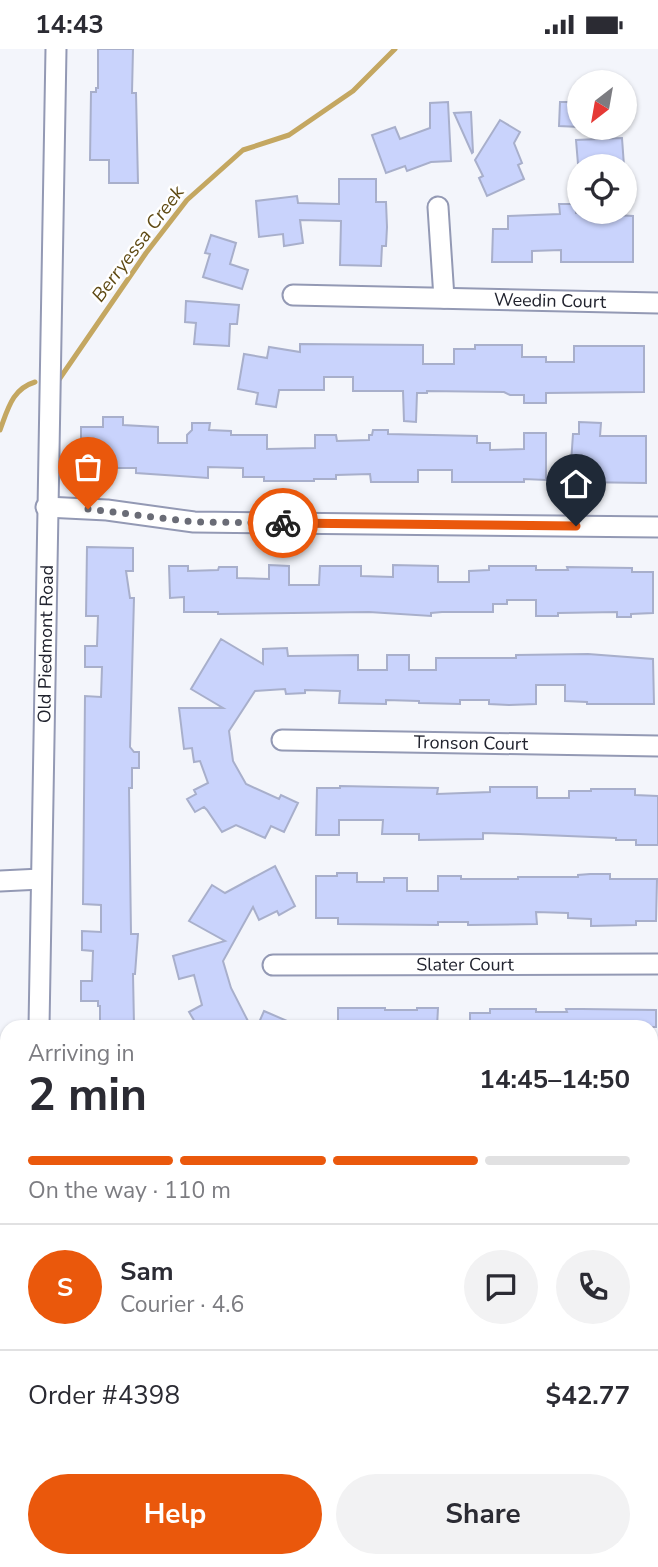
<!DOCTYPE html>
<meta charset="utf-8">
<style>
body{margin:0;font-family:"Nunito Sans",sans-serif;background:#f2f2f3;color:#2b2b33;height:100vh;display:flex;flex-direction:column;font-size:26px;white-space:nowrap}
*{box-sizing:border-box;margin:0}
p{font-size:23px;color:#7c7c81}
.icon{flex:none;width:38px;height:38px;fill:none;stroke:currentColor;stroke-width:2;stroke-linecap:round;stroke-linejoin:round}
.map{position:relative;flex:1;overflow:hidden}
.drawer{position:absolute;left:0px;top:971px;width:658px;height:548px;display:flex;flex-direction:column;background:#fff;border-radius:21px 21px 0 0;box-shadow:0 2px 5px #0004}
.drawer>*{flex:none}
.needle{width:46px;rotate:211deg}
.tools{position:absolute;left:567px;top:21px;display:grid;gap:14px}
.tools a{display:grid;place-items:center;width:70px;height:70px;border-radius:50%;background:#fff;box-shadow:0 2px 5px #0004;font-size:35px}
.pin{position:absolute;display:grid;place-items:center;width:60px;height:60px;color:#fff;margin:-72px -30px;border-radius:50% 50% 50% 0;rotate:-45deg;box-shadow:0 0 7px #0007}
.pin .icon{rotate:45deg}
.courier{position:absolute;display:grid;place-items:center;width:70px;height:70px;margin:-35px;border:5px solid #ea580c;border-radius:50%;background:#fff;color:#222;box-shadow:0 2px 9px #0007}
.summary em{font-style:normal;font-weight:700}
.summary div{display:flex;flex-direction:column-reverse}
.summary{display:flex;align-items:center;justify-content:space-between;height:119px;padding:0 28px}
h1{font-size:46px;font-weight:700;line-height:52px}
.bar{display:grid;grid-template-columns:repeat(4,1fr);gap:10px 7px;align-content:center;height:84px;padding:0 28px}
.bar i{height:9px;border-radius:5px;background:#e1e1e2}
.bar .on{background:#ea580c}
.bar p{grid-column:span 4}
.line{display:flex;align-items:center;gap:18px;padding:0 28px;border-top:2px solid #e1e1e2}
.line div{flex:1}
.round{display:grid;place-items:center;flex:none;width:74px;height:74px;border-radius:37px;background:#f2f2f3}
.cta{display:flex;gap:14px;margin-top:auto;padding:14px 28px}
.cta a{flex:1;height:80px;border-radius:42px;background:#ea580c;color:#fff;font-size:28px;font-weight:700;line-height:80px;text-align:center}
.cta a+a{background:#f2f2f3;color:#2b2b33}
.status{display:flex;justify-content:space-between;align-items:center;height:49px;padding:0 35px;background:#fff;direction:ltr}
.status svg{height:19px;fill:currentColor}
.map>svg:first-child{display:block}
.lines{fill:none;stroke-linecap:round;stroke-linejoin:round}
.stream{stroke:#c4a761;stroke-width:5}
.building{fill:#c9d3fc;stroke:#a8afcb;stroke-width:2}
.minor-casing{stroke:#9399b4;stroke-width:23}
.minor{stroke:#fff;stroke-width:19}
.done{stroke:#6a6c76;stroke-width:7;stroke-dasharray:0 12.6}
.route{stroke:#ea580c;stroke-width:9}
.labels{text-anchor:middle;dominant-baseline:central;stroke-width:5;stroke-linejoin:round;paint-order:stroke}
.street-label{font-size:18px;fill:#21232e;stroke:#fff}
.water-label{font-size:19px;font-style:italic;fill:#5e4912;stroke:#fff}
</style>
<div class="status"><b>14:43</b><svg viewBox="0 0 49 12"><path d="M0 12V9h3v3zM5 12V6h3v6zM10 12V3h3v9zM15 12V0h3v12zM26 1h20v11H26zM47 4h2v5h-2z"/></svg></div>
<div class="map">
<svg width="658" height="1518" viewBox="0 0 658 1518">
<rect width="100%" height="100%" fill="#f3f5fb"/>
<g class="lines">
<!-- stream -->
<g class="stream">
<path d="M 58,332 L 146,204 L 187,151 L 243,101 L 289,86 L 353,42 L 395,0"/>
<path d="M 0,381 C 8,360 12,340 35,333"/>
</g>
</g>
<!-- building -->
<g class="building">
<path d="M 98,0 L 133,0 L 132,44 L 136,44 L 138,134 L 109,134 L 109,111 L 90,111 L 91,43 L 96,43 L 96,39 L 98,39 Z"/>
<path d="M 448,53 L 451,112 L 431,113 L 407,122 L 405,117 L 386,124 L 372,86 L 395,78 L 400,90 L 430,79 L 430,54 Z"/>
<path d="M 560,53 L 579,53 L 579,78 L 559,77 Z"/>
<path d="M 471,63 L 473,103 L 472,104 L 454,64 Z"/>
<path d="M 500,71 L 520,83 L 514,94 L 522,114 L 518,116 L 524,130 L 487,147 L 479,129 L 483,127 L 475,111 Z"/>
<path d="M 622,89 L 624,117 L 578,115 L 576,91 Z"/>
<path d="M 339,130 L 376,130 L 376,153 L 386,153 L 387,178 L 386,197 L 382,197 L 381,217 L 340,216 L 341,172 L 300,171 L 303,194 L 284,197 L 283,185 L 259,188 L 256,152 L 297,147 L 298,154 L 339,155 Z"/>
<path d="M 559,155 L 576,155 L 576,164 L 633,167 L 633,213 L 561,213 L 561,201 L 532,202 L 532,213 L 492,213 L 493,180 L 508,180 L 508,167 L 560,165 Z"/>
<path d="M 211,186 L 236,194 L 230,215 L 248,221 L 242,240 L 203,228 L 210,205 L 205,204 Z"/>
<path d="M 186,252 L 239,256 L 237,275 L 230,275 L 229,297 L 194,295 L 196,274 L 185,273 Z"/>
<path d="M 300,295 L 423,296 L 423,315 L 454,315 L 454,300 L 475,300 L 475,296 L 522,296 L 522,308 L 546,308 L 546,313 L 574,313 L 574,297 L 644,297 L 644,343 L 546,344 L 546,354 L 524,354 L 524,346 L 510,346 L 504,343 L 427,342 L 427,344 L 417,344 L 416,373 L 404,372 L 403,342 L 353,342 L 353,328 L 324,328 L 324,341 L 279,341 L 276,358 L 256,355 L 258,344 L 238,340 L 244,305 L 267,309 L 269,298 L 300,303 Z"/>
<path d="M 103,368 L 123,368 L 123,376 L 158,378 L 158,394 L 187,394 L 187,386 L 192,381 L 192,374 L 210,374 L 209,381 L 231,382 L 231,386 L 267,386 L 267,400 L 315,399 L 315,386 L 336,386 L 337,392 L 369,391 L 369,386 L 372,386 L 373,381 L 388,381 L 388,385 L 477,387 L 477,394 L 490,394 L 490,401 L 524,400 L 524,384 L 546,384 L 546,431 L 524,430 L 524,433 L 452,433 L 452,421 L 418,421 L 418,433 L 371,433 L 370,425 L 336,426 L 336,430 L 314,430 L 314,432 L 264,432 L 264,428 L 243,428 L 243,419 L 208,418 L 208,429 L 136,424 L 136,419 L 104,419 L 104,413 L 81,413 L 81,378 L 103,378 Z"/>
<path d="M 579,373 L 601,374 L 600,387 L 646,387 L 646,434 L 577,433 L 577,414 L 571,414 L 573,385 L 579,385 Z"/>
<path d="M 87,498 L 133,499 L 133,522 L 126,522 L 130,549 L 134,549 L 130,698 L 134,703 L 139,703 L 139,719 L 132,719 L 132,739 L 129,739 L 131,885 L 138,885 L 135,925 L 133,925 L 134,976 L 100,974 L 100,957 L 98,957 L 98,952 L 81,952 L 81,932 L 92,932 L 93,902 L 82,901 L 82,882 L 101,883 L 101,856 L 83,855 L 85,647 L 101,648 L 102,618 L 85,618 L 85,597 L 97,597 L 98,567 L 86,567 Z"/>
<path d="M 269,516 L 289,517 L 289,536 L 319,536 L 320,517 L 361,517 L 361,527 L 393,528 L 393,516 L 438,517 L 438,533 L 469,533 L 469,522 L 489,521 L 489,517 L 536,517 L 536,521 L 568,521 L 567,518 L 632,519 L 632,523 L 653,523 L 653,564 L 631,565 L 631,568 L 617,568 L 617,563 L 558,564 L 558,567 L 536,567 L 536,551 L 507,551 L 507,555 L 493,555 L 493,563 L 442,563 L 431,564 L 431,567 L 369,563 L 218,565 L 218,563 L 184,563 L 184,548 L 170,549 L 169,517 L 188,517 L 188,522 L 218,521 L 219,518 L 237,518 L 237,529 L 269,530 Z"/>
<path d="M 221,590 L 263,615 L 263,600 L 287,599 L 288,607 L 358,606 L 358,621 L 387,621 L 387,606 L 409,606 L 409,621 L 436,621 L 436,609 L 516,609 L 516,606 L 588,605 L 653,610 L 654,655 L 587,655 L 587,653 L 565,652 L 565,636 L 536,636 L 536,655 L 509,656 L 489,655 L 489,651 L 460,651 L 460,655 L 419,654 L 419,652 L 386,651 L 386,655 L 339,654 L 340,642 L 305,641 L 305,644 L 286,645 L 285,640 L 255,642 L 229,682 L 233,712 L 246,735 L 279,750 L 281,746 L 298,754 L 284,783 L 271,777 L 265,789 L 236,776 L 222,783 L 207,761 L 204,758 L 195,763 L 187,750 L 196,745 L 194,741 L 208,734 L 200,712 L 194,713 L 192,699 L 184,700 L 179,659 L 223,659 L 191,640 Z"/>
<path d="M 340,737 L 438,739 L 437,745 L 490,743 L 490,738 L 537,738 L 537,749 L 569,749 L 569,742 L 591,742 L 591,740 L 635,740 L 635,746 L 658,747 L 658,796 L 636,796 L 636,791 L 616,791 L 616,789 L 519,785 L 483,784 L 483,790 L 419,791 L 419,785 L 382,785 L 383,771 L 339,771 L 339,786 L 316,786 L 317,739 L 340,739 Z"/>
<path d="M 275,817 L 295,857 L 279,866 L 277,862 L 259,871 L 253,858 L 223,912 L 231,939 L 251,978 L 198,978 L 189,963 L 202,956 L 194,926 L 179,930 L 173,907 L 225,892 L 189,872 L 212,836 L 225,844 Z"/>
<path d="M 337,824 L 357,824 L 357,833 L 384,833 L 384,829 L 407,829 L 407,842 L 438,842 L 438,827 L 461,827 L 461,830 L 518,830 L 518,828 L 578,828 L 578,826 L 590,825 L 610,825 L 610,830 L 657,830 L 656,872 L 636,872 L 636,876 L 591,877 L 591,870 L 568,869 L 568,864 L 536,863 L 537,875 L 468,876 L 468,873 L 438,873 L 438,876 L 338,875 L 338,869 L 316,869 L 316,827 L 337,827 Z"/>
<path d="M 338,959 L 385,959 L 385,961 L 417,961 L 417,959 L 438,959 L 437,978 L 338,978 Z"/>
<path d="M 490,960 L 536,960 L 536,963 L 567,963 L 566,960 L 582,960 L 656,961 L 656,978 L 470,978 L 470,964 L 490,964 Z"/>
<path d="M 264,962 L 301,978 L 257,978 Z"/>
</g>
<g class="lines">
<defs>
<g id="minor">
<path d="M 438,158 L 444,249"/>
<path id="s1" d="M 293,246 L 658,254"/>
<path d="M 46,458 L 107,461 L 194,473 L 658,478"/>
<path id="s2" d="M 282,691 L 658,697"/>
<path d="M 0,832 L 41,830"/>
<path id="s3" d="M 273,916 L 658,915"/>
<path id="s4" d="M 39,978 L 56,0"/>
<path d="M 651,1136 L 658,1136"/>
<path d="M 651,1354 L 658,1354"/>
<path d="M 173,1512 L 178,1518"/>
</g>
</defs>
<!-- minor casing -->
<use href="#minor" class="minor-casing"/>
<!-- minor -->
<use href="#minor" class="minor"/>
</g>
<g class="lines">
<!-- done -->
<path class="done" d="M 88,460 L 194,473 L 283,474"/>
<!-- route -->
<path class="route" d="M 283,474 L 576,477"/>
</g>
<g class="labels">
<!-- street labels -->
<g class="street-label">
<text stroke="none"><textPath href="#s1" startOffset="257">Weedin Court</textPath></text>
<text stroke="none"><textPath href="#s4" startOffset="383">Old Piedmont Road</textPath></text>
<text stroke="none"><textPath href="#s2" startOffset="189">Tronson Court</textPath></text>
<text stroke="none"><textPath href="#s3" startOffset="192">Slater Court</textPath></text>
</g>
<!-- water labels -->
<g class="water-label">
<text transform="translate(138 195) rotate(-53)">Berryessa Creek</text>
</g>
</g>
</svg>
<div class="tools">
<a><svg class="needle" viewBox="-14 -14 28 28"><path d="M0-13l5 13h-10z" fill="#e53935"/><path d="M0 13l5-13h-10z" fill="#7c7c81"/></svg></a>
<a><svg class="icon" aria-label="locate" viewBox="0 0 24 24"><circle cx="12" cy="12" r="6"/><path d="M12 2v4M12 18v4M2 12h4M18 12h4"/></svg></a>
</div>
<div class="pin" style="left:88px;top:460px;background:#ea580c"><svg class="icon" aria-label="bag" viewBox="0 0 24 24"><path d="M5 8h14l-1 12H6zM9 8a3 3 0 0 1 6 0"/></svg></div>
<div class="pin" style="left:576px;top:477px;background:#1f2937"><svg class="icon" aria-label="home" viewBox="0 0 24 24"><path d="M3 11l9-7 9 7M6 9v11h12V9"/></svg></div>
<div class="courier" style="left:283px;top:474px"><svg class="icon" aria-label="bike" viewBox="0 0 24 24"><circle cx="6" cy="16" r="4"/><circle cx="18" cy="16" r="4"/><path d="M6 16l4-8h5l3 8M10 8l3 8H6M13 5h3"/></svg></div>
<section class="drawer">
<div class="summary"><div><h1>2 min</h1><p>Arriving in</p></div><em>14:45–14:50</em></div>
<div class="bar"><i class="on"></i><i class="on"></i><i class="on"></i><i></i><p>On the way · 110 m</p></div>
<div class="line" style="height:126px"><b class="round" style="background:#ea580c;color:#fff">S</b><div><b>Sam</b><p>Courier · 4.6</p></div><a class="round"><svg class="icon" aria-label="chat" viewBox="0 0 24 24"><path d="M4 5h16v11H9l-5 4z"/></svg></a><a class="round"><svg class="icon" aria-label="phone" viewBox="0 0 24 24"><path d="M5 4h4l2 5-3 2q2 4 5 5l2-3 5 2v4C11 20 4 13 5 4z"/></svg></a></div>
<div class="line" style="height:91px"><div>Order #4398</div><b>$42.77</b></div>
<div class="cta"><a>Help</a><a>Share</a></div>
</section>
</div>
